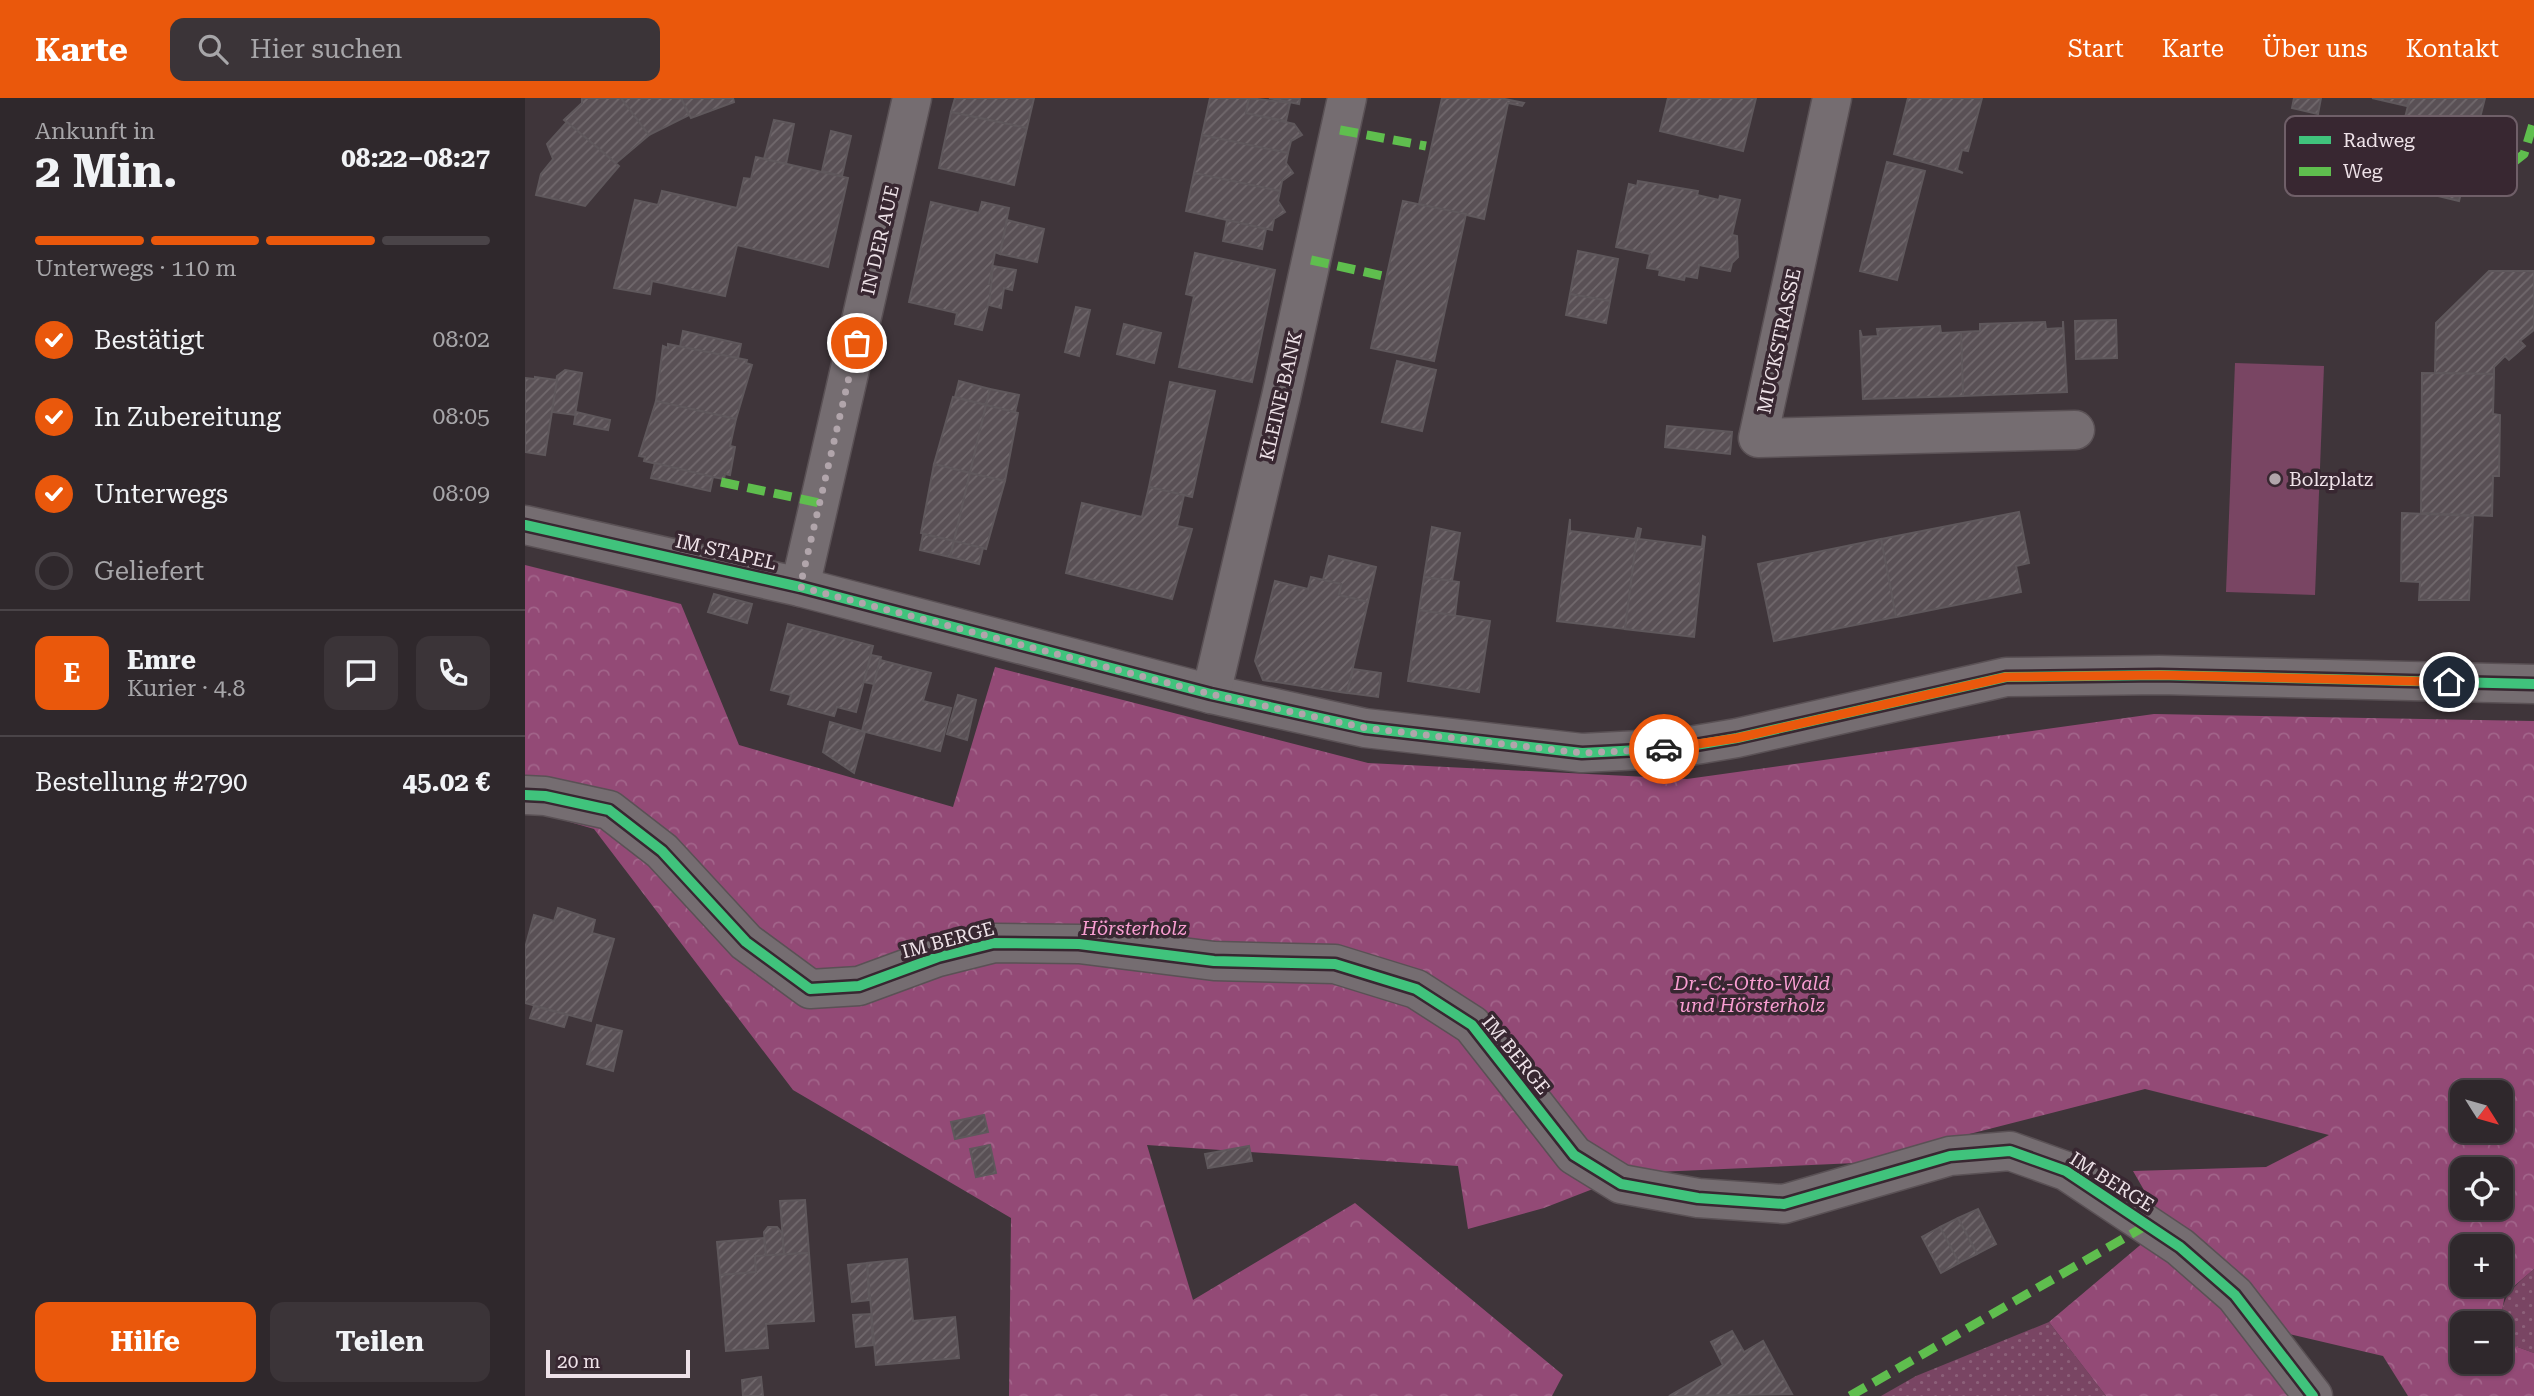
<!DOCTYPE html>
<html lang="de">
<meta charset="utf-8">
<style>
body{margin:0;font-family:"Roboto Serif",serif;background:#3b3438;color:#f1f3f6;height:100vh;display:flex;flex-direction:column;font-size:26px;white-space:nowrap}
*{box-sizing:border-box;margin:0}
p{font-size:23px;color:#a7a6a9}
.icon{flex:none;width:38px;height:38px;fill:none;stroke:currentColor;stroke-width:2;stroke-linecap:round;stroke-linejoin:round}
.map{position:relative;flex:1;overflow:hidden}
.details{display:flex;flex-direction:column;background:#2f282c;width:525px}
.details>*{flex:none}
.needle{width:46px;rotate:127deg}
.controls{position:absolute;left:1925px;top:982px;display:grid;gap:14px}
.controls a{display:grid;place-items:center;width:63px;height:63px;border-radius:14px;background:#2f282c;box-shadow:0 2px 5px #0004,0 0 0 2px #4a4448;font-size:35px}
.scale{position:absolute;left:21px;bottom:18px;width:144px;box-sizing:border-box;padding-left:7px;border:4px solid #eee2e8;border-top:0;font-size:19px;line-height:24px;white-space:nowrap;color:#eee2e8;-webkit-text-stroke:5px #382731;paint-order:stroke}
.pin{position:absolute;display:grid;place-items:center;width:60px;height:60px;color:#fff;margin:-30px;border:4px solid #fff;border-radius:50%;box-shadow:0 2px 7px #0007}
.courier{position:absolute;display:grid;place-items:center;width:70px;height:70px;margin:-35px;border:5px solid #ea580c;border-radius:50%;background:#fff;color:#222;box-shadow:0 2px 9px #0007}
.overview em{font-style:normal;font-weight:700}
.overview div{display:flex;flex-direction:column-reverse}
.overview{display:flex;align-items:center;justify-content:space-between;height:119px;padding:0 35px}
h1{font-size:46px;font-weight:700;line-height:52px}
.bar{display:grid;grid-template-columns:repeat(4,1fr);gap:10px 7px;align-content:center;height:84px;padding:0 35px}
.bar i{height:9px;border-radius:5px;background:#4a4448}
.bar .active{background:#ea580c}
.bar p{grid-column:span 4}
.line{display:flex;align-items:center;gap:18px;padding:0 35px;border-top:2px solid #4a4448}
.line div{flex:1}
.round{display:grid;place-items:center;flex:none;width:74px;height:74px;border-radius:14px;background:#3b3438}
ol{padding:0 35px;list-style:none}
li{display:flex;align-items:center;gap:21px;height:77px}
li p{margin-inline-start:auto}
li .icon{padding:7px;border-radius:50%;background:#ea580c;color:#fff;stroke-width:4}
li:last-child{color:#a7a6a9}
li i{width:38px;height:38px;border:4px solid #4a4448;border-radius:50%}
.cta{display:flex;gap:14px;margin-top:auto;padding:14px 35px}
.cta a{flex:1;height:80px;border-radius:14px;background:#ea580c;color:#fff;font-size:28px;font-weight:700;line-height:80px;text-align:center}
.cta a+a{background:#3b3438;color:#f1f3f6}
header{display:flex;align-items:center;gap:42px;box-sizing:border-box;height:98px;padding:0 35px;background:#ea580c;color:#fff}
header strong{font-size:33px}
nav{display:flex;gap:38px;margin-inline-start:auto;font-size:24px}
.search{width:490px;height:63px;background:#3b3438;display:flex;align-items:center;gap:18px;box-sizing:border-box;padding:0 24px;border-radius:14px;color:#a7a6a9;font-size:26px}
main{display:flex;flex:1;min-height:0}
.map>svg:first-child{display:block}
.green{fill:url(#green-dots)}
.forest{fill:url(#forest-crowns);fill-rule:evenodd}
.pitch{fill:#794563}
.building{fill:url(#building-hatch);stroke:#5f585c;stroke-width:2}
.lines{fill:none;stroke-linecap:round;stroke-linejoin:round}
.street-casing{stroke:#5a5155;stroke-width:41}
.street{stroke:#756d71;stroke-width:38}
.quiet{stroke:#5fbe4e;stroke-width:9;stroke-dasharray:18 9;stroke-linecap:butt}
.cycleway-casing{stroke:#382731;stroke-width:15}
.cycleway{stroke:#40c37c;stroke-width:10}
.done{stroke:#b1a5ab;stroke-width:7;stroke-dasharray:0 12.6}
.route{stroke:#ea580c;stroke-width:9}
.poi-dot{fill:#b1a5ab;stroke:#382731;stroke-width:2.5}
.labels{text-anchor:middle;dominant-baseline:central;stroke-width:7;stroke-linejoin:round;paint-order:stroke}
.street-label{font-size:19px;fill:#eee2e8;stroke:#382731}
.poi-label{font-size:19px;fill:#eee2e8;stroke:#382731;text-anchor:start}
.park-label{font-size:19px;font-style:italic;fill:#f99ed2;stroke:#382731}
.key{fill:#382731;stroke:#6f5f68;stroke-width:2}
.key-label{font-size:19px;fill:#eee2e8}
</style>
<header>
<strong>Karte</strong>
<div class="search"><svg class="icon" aria-label="search" viewBox="0 0 24 24"><circle cx="10" cy="10" r="6"/><path d="M15 15l6 6"/></svg>Hier suchen</div>
<nav><a>Start</a><a>Karte</a><a>Über uns</a><a>Kontakt</a></nav>
</header>
<main>
<section class="details">
<div class="overview"><div><h1>2 Min.</h1><p>Ankunft in</p></div><em>08:22–08:27</em></div>
<div class="bar"><i class="active"></i><i class="active"></i><i class="active"></i><i></i><p>Unterwegs · 110 m</p></div>
<ol>
<li><svg class="icon" aria-label="check" viewBox="0 0 24 24"><path d="M5 12l5 5 9-10"/></svg>Bestätigt<p>08:02</p></li>
<li><svg class="icon" aria-label="check" viewBox="0 0 24 24"><path d="M5 12l5 5 9-10"/></svg>In Zubereitung<p>08:05</p></li>
<li><svg class="icon" aria-label="check" viewBox="0 0 24 24"><path d="M5 12l5 5 9-10"/></svg>Unterwegs<p>08:09</p></li>
<li><i></i>Geliefert</li>
</ol>
<div class="line" style="height:126px"><b class="round" style="background:#ea580c;color:#fff">E</b><div><b>Emre</b><p>Kurier · 4.8</p></div><a class="round"><svg class="icon" aria-label="chat" viewBox="0 0 24 24"><path d="M4 5h16v11H9l-5 4z"/></svg></a><a class="round"><svg class="icon" aria-label="phone" viewBox="0 0 24 24"><path d="M5 4h4l2 5-3 2q2 4 5 5l2-3 5 2v4C11 20 4 13 5 4z"/></svg></a></div>
<div class="line" style="height:91px"><div>Bestellung #2790</div><b>45.02 €</b></div>
<div class="cta"><a>Hilfe</a><a>Teilen</a></div>
</section>
<div class="map">
<svg width="2009" height="1298" viewBox="0 0 2009 1298">
<defs>
<pattern id="green-dots" width="8" height="8" patternUnits="userSpaceOnUse" patternTransform="scale(1.75)"><rect width="8" height="8" fill="#794563"/><path d="M2 2h.1M6 6h.1" fill="none" stroke="#8c6079" stroke-width="1.8" stroke-linecap="round"/></pattern>
<pattern id="forest-crowns" width="20" height="18" patternUnits="userSpaceOnUse" patternTransform="scale(1.75)"><rect width="20" height="18" fill="#934a76"/><path d="M2 6a3 3 0 1 1 6 0M12 15a3 3 0 1 1 6 0" fill="none" stroke="#a2648a"/></pattern>
<pattern id="building-hatch" width="6" height="6" patternUnits="userSpaceOnUse" patternTransform="scale(1.75)"><rect width="6" height="6" fill="#595055"/><path d="M-1 1l2-2M0 6l6-6M5 7l2-2" fill="none" stroke="#71696d"/></pattern>
</defs>
<rect width="100%" height="100%" fill="#3f353a"/>
<!-- green -->
<g class="green">
<path d="M 2009,1171 L 2009,1255 L 1976,1243 C 1976,1200 1977,1199 2009,1171 Z"/>
<path d="M 1524,1224 L 1581,1298 L 1356,1298 L 1391,1278 Z"/>
</g>
<!-- forest -->
<path class="forest" d="M 0,467 L 156,506 L 214,647 L 428,709 L 470,569 L 843,665 L 1162,681 L 1629,616 L 2009,623 L 2009,1171 L 1980,1196 L 1975,1225 L 1937,1225 L 1937,1264 L 1976,1264 L 1976,1243 L 2009,1255 L 2009,1298 L 1883,1298 L 1858,1258 L 1726,1227 L 1767,1298 L 1581,1298 L 1524,1224 L 1639,1127 L 1608,1073 L 1741,1069 L 1804,1037 L 1620,991 L 1331,1065 L 1109,1075 L 1019,1110 L 943,1131 L 933,1068 L 622,1047 L 668,1202 L 830,1105 L 1038,1277 L 1027,1298 L 484,1298 L 486,1120 L 268,992 L 69,731 L 0,711 ZM 1937,994 L 1976,994 L 1976,1032 L 1937,1032 ZM 1937,1071 L 1976,1071 L 1976,1110 L 1937,1110 ZM 1937,1148 L 1976,1148 L 1976,1186 L 1937,1186 Z"/>
<!-- pitch -->
<path class="pitch" d="M 1710,265 L 1799,268 L 1790,497 L 1701,494 Z"/>
<!-- building -->
<g class="building">
<path d="M 57,0 L 96,0 L 124,37 L 91,65 L 39,22 L 57,5 Z"/>
<path d="M 96,0 L 156,0 L 164,17 L 124,37 Z"/>
<path d="M 156,0 L 208,0 L 209,4 L 166,20 Z"/>
<path d="M 430,0 L 509,0 L 502,30 L 426,14 Z"/>
<path d="M 685,0 L 724,0 L 721,15 L 769,26 L 777,37 L 766,43 L 763,55 L 677,37 Z"/>
<path d="M 724,0 L 765,5 L 761,23 L 721,15 Z"/>
<path d="M 744,0 L 775,0 L 774,6 Z"/>
<path d="M 917,0 L 975,0 L 999,5 L 997,8 L 983,5 L 959,121 L 894,106 Z"/>
<path d="M 1143,0 L 1231,0 L 1218,53 L 1135,33 Z"/>
<path d="M 1383,0 L 1457,0 L 1443,53 L 1437,52 L 1432,72 L 1438,75 L 1369,56 Z"/>
<path d="M 1769,0 L 1796,0 L 1793,16 L 1767,10 Z"/>
<path d="M 1847,0 L 1885,0 L 1882,8 Z"/>
<path d="M 1885,0 L 1960,0 L 1934,103 L 1863,86 Z"/>
<path d="M 426,14 L 502,30 L 489,87 L 414,70 Z"/>
<path d="M 249,22 L 269,26 L 261,66 L 239,61 Z"/>
<path d="M 42,24 L 94,68 L 60,108 L 11,97 L 16,76 L 28,61 L 22,46 Z"/>
<path d="M 306,33 L 326,38 L 317,78 L 297,73 Z"/>
<path d="M 677,37 L 763,55 L 761,65 L 768,75 L 757,83 L 755,93 L 669,75 Z"/>
<path d="M 231,59 L 323,80 L 303,169 L 212,147 L 200,198 L 127,183 L 125,196 L 89,190 L 110,102 L 133,107 L 137,93 L 212,110 L 219,80 L 226,81 Z"/>
<path d="M 1362,64 L 1400,73 L 1372,182 L 1335,173 Z"/>
<path d="M 669,75 L 755,93 L 753,103 L 760,114 L 749,121 L 747,132 L 661,113 Z"/>
<path d="M 1113,83 L 1173,93 L 1172,97 L 1194,102 L 1195,98 L 1215,102 L 1207,137 L 1212,138 L 1213,159 L 1207,165 L 1205,173 L 1174,167 L 1172,180 L 1160,178 L 1159,182 L 1134,177 L 1135,172 L 1122,170 L 1125,156 L 1091,149 L 1104,86 L 1112,88 Z"/>
<path d="M 878,103 L 941,116 L 909,263 L 846,250 Z"/>
<path d="M 406,104 L 454,115 L 457,104 L 484,110 L 475,156 L 470,154 L 464,186 L 468,187 L 457,232 L 430,226 L 432,215 L 384,204 Z"/>
<path d="M 482,122 L 519,131 L 512,164 L 475,156 Z"/>
<path d="M 702,122 L 741,131 L 737,151 L 698,143 Z"/>
<path d="M 1053,153 L 1093,161 L 1085,203 L 1045,196 Z"/>
<path d="M 670,155 L 750,172 L 727,284 L 654,269 L 669,198 L 661,196 Z"/>
<path d="M 468,168 L 491,172 L 487,192 L 479,190 L 476,210 L 464,207 Z"/>
<path d="M 1964,173 L 2009,173 L 2009,232 L 1995,243 L 2000,248 L 1984,262 L 1980,258 L 1969,269 L 1969,276 L 1910,275 L 1911,225 Z"/>
<path d="M 1045,196 L 1085,203 L 1081,225 L 1041,217 Z"/>
<path d="M 551,209 L 565,212 L 554,258 L 540,254 Z"/>
<path d="M 1591,222 L 1592,260 L 1551,261 L 1550,223 Z"/>
<path d="M 1538,223 L 1542,294 L 1438,298 L 1436,234 L 1455,233 L 1455,226 L 1520,224 L 1521,231 L 1538,230 Z"/>
<path d="M 599,226 L 636,235 L 629,265 L 592,256 Z"/>
<path d="M 1415,228 L 1416,235 L 1436,234 L 1438,298 L 1338,301 L 1335,232 L 1337,239 L 1353,238 L 1352,231 Z"/>
<path d="M 158,233 L 216,246 L 213,260 L 155,249 Z"/>
<path d="M 143,246 L 222,262 L 221,265 L 227,267 L 211,321 L 131,303 L 138,248 L 143,250 Z"/>
<path d="M 872,263 L 911,272 L 897,333 L 857,324 Z"/>
<path d="M 40,272 L 57,275 L 50,317 L 27,314 L 32,278 Z"/>
<path d="M 1897,275 L 1969,276 L 1968,316 L 1975,317 L 1974,378 L 1968,378 L 1967,418 L 1896,415 Z"/>
<path d="M 10,279 L 32,282 L 20,357 L 0,354 L 0,280 L 10,281 Z"/>
<path d="M 434,283 L 465,291 L 461,307 L 430,299 Z"/>
<path d="M 645,284 L 690,293 L 667,399 L 624,389 Z"/>
<path d="M 465,291 L 494,297 L 490,314 L 461,307 Z"/>
<path d="M 428,299 L 461,307 L 445,375 L 409,366 Z"/>
<path d="M 131,303 L 211,321 L 205,348 L 210,349 L 205,377 L 200,376 L 199,381 L 188,379 L 119,363 L 120,359 L 114,358 Z"/>
<path d="M 461,307 L 493,315 L 480,383 L 445,375 Z"/>
<path d="M 51,314 L 85,322 L 83,332 L 49,326 Z"/>
<path d="M 1142,328 L 1207,334 L 1205,356 L 1140,349 Z"/>
<path d="M 130,365 L 188,379 L 185,393 L 126,380 Z"/>
<path d="M 409,366 L 445,375 L 429,443 L 396,435 Z"/>
<path d="M 445,375 L 480,383 L 461,451 L 429,443 Z"/>
<path d="M 624,389 L 659,397 L 652,428 L 667,431 L 647,501 L 541,475 L 557,405 L 617,419 Z"/>
<path d="M 1494,414 L 1504,465 L 1491,468 L 1496,494 L 1371,519 L 1356,441 Z"/>
<path d="M 1877,415 L 1948,418 L 1944,502 L 1894,502 L 1895,484 L 1876,483 Z"/>
<path d="M 1045,421 L 1045,433 L 1110,441 L 1113,430 L 1100,531 L 1032,523 Z"/>
<path d="M 907,429 L 935,435 L 927,483 L 899,479 Z"/>
<path d="M 1113,430 L 1116,431 L 1114,441 L 1177,449 L 1178,438 L 1180,439 L 1169,539 L 1100,531 Z"/>
<path d="M 398,436 L 429,443 L 425,459 L 395,452 Z"/>
<path d="M 1356,441 L 1371,519 L 1249,543 L 1233,466 Z"/>
<path d="M 429,443 L 458,450 L 454,466 L 425,459 Z"/>
<path d="M 804,458 L 851,469 L 843,504 L 814,497 L 816,486 L 798,482 Z"/>
<path d="M 786,479 L 816,486 L 814,497 L 843,504 L 822,595 L 738,582 L 730,563 L 750,483 L 783,491 Z"/>
<path d="M 899,479 L 934,484 L 930,517 L 894,512 Z"/>
<path d="M 189,496 L 227,506 L 222,525 L 183,514 Z"/>
<path d="M 894,512 L 965,523 L 954,594 L 883,583 Z"/>
<path d="M 263,526 L 348,548 L 331,614 L 312,609 L 309,618 L 263,606 L 266,597 L 246,592 Z"/>
<path d="M 346,557 L 356,559 L 349,586 L 339,584 Z"/>
<path d="M 355,562 L 406,575 L 398,603 L 426,610 L 415,653 L 337,633 Z"/>
<path d="M 828,571 L 856,575 L 853,599 L 822,595 Z"/>
<path d="M 433,597 L 451,602 L 442,642 L 422,636 Z"/>
<path d="M 305,624 L 340,634 L 329,675 L 298,654 Z"/>
<path d="M 33,810 L 70,822 L 67,835 L 89,841 L 66,923 L 0,905 L 0,850 L 9,817 L 29,823 Z"/>
<path d="M 9,908 L 43,917 L 39,929 L 5,920 Z"/>
<path d="M 72,927 L 97,933 L 88,973 L 62,966 Z"/>
<path d="M 459,1017 L 463,1034 L 430,1041 L 426,1024 Z"/>
<path d="M 465,1047 L 471,1075 L 451,1079 L 445,1051 Z"/>
<path d="M 724,1048 L 727,1063 L 683,1070 L 680,1056 Z"/>
<path d="M 280,1102 L 284,1155 L 259,1156 L 255,1103 Z"/>
<path d="M 1453,1111 L 1471,1146 L 1452,1156 L 1433,1120 Z"/>
<path d="M 1433,1120 L 1452,1156 L 1434,1165 L 1415,1129 Z"/>
<path d="M 243,1129 L 252,1129 L 257,1135 L 259,1156 L 241,1158 L 239,1134 Z"/>
<path d="M 1415,1129 L 1434,1165 L 1416,1175 L 1397,1139 Z"/>
<path d="M 239,1140 L 241,1158 L 230,1158 L 231,1174 L 195,1177 L 192,1144 Z"/>
<path d="M 284,1155 L 289,1223 L 241,1226 L 243,1250 L 201,1253 L 195,1177 L 231,1174 L 230,1158 Z"/>
<path d="M 382,1161 L 388,1223 L 430,1219 L 434,1260 L 351,1267 L 342,1165 Z"/>
<path d="M 342,1165 L 344,1202 L 327,1204 L 323,1167 Z"/>
<path d="M 346,1216 L 348,1247 L 331,1249 L 328,1217 Z"/>
<path d="M 1207,1233 L 1219,1254 L 1238,1243 L 1267,1296 L 1144,1298 L 1198,1267 L 1186,1244 Z"/>
<path d="M 236,1279 L 238,1298 L 218,1298 L 217,1282 Z"/>
</g>
<g class="lines">
<defs>
<g id="street">
<path d="M 1307,0 L 1233,340 L 1550,332"/>
<path d="M 0,427 L 275,489 L 686,596 L 840,630 L 1057,655 L 1153,650 L 1212,640 L 1481,579 L 1634,577 L 2009,586"/>
<path d="M 275,489 L 387,0"/>
<path d="M 686,596 L 756,299 L 822,0"/>
<path d="M 0,697 L 20,698 L 84,712 L 137,753 L 221,844 L 285,891 L 334,888 L 413,859 L 469,845 L 554,846 L 689,863 L 810,866 L 891,891 L 947,927 L 1049,1057 L 1096,1086 L 1173,1100 L 1259,1106 L 1425,1058 L 1485,1053 L 1541,1073 L 1655,1149 L 1710,1197 L 1788,1298"/>
</g>
</defs>
<!-- street casing -->
<use href="#street" class="street-casing"/>
<!-- street -->
<use href="#street" class="street"/>
<!-- quiet -->
<g class="quiet">
<path d="M 815,32 L 901,48"/>
<path d="M 1941,91 L 1961,86 L 1999,56 L 2008,26"/>
<path d="M 786,162 L 858,178"/>
<path d="M 196,384 L 295,405"/>
<path d="M 1325,1298 L 1622,1127"/>
</g>
<defs>
<g id="cycleway">
<path d="M 0,427 L 275,489 L 686,596 L 840,630 L 1057,655 L 1153,650 L 1212,640 L 1481,579 L 1634,577 L 2009,586"/>
<path d="M 0,697 L 20,698 L 84,712 L 137,753 L 221,844 L 285,891 L 334,888 L 413,859 L 469,845 L 554,846 L 689,863 L 810,866 L 891,891 L 947,927 L 1049,1057 L 1096,1086 L 1173,1100 L 1259,1106 L 1425,1058 L 1485,1053 L 1541,1073 L 1655,1149 L 1710,1197 L 1788,1298"/>
</g>
</defs>
<!-- cycleway casing -->
<use href="#cycleway" class="cycleway-casing"/>
<!-- cycleway -->
<use href="#cycleway" class="cycleway"/>
</g>
<g class="lines">
<!-- done -->
<path class="done" d="M 332,245 L 275,489 L 685,596 L 841,630 L 1057,655 L 1139,651"/>
<!-- route -->
<path class="route" d="M 1139,651 L 1212,640 L 1481,579 L 1634,577 L 1924,584"/>
</g>
<!-- markers -->
<circle class="poi-dot" cx="1750" cy="381" r="7"/>
<g class="labels">
<!-- street labels -->
<g class="street-label">
<text transform="translate(355 142) rotate(-77)">IN DER AUE</text>
<text transform="translate(1254 243) rotate(-78)">MUCKSTRASSE</text>
<text transform="translate(756 298) rotate(-77)">KLEINE BANK</text>
<text transform="translate(201 454) rotate(13)">IM STAPEL</text>
<text transform="translate(423 842) rotate(-15)">IM BERGE</text>
<text transform="translate(991 957) rotate(51)">IM BERGE</text>
<text transform="translate(1587 1084) rotate(32)">IM BERGE</text>
</g>
<!-- poi labels -->
<g class="poi-label">
<text x="1764" y="381">Bolzplatz</text>
</g>
<!-- park labels -->
<g class="park-label">
<text x="609" y="830">Hörsterholz</text>
<text x="1227" y="885">Dr.-C.-Otto-Wald<tspan x="1227" dy="22">und Hörsterholz</tspan></text>
</g>
</g>
<!-- legend -->
<rect x="1760" y="18" width="232" height="80" rx="10" class="key"/>
<rect x="1774" y="38" width="32" height="8" fill="#40c37c"/>
<rect x="1774" y="69" width="32" height="9" fill="#5fbe4e"/>
<g class="key-label">
<text x="1818" y="49">Radweg</text>
<text x="1818" y="80">Weg</text>
</g>
</svg>
<div class="controls">
<a><svg class="needle" viewBox="-14 -14 28 28"><path d="M0-13l5 13h-10z" fill="#e53935"/><path d="M0 13l5-13h-10z" fill="#a7a6a9"/></svg></a>
<a><svg class="icon" aria-label="locate" viewBox="0 0 24 24"><circle cx="12" cy="12" r="6"/><path d="M12 2v4M12 18v4M2 12h4M18 12h4"/></svg></a>
<a>+</a>
<a>−</a>
</div>
<div class="scale">20 m</div>
<div class="pin" style="left:332px;top:245px;background:#ea580c"><svg class="icon" aria-label="bag" viewBox="0 0 24 24"><path d="M5 8h14l-1 12H6zM9 8a3 3 0 0 1 6 0"/></svg></div>
<div class="pin" style="left:1924px;top:584px;background:#1f2937"><svg class="icon" aria-label="home" viewBox="0 0 24 24"><path d="M3 11l9-7 9 7M6 9v11h12V9"/></svg></div>
<div class="courier" style="left:1139px;top:651px"><svg class="icon" aria-label="car" viewBox="0 0 24 24"><path d="M5 17H2v-5l4-1 3-4h7l3 4 3 1v5h-3M9 17h6M6 11h13"/><circle cx="7" cy="17" r="2"/><circle cx="17" cy="17" r="2"/></svg></div>
</div>
</main>
